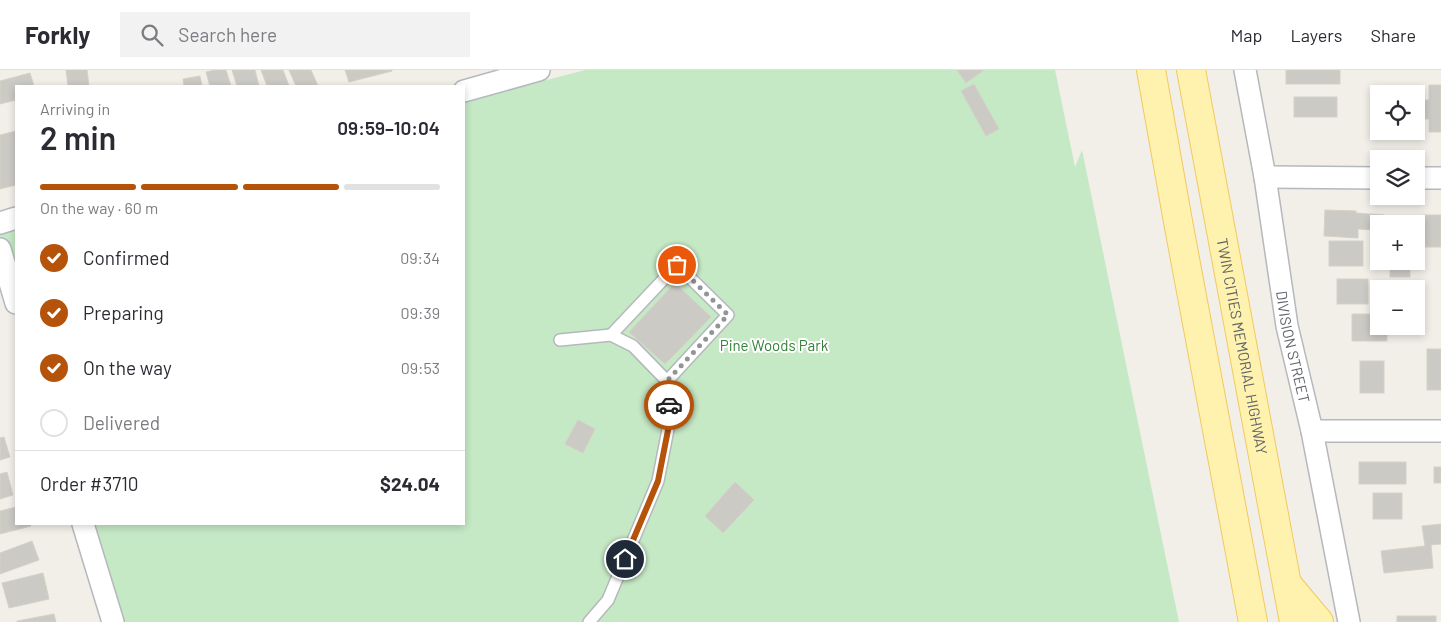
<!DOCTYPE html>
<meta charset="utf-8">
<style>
body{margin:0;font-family:Barlow,sans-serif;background:#f2f2f3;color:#2b2b33;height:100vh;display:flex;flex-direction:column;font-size:19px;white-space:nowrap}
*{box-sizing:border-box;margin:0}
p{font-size:16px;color:#7c7c81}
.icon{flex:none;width:28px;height:28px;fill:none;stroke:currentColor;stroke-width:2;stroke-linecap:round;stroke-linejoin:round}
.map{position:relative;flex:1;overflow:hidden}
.drawer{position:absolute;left:15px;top:15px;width:450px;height:440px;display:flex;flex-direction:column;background:#fff;border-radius:0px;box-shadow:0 2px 8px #0003}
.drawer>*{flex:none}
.buttons{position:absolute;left:1370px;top:15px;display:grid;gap:10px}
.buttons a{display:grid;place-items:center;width:55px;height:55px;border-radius:0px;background:#fff;box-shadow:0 2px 8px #0003;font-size:25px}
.pin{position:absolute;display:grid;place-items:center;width:42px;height:42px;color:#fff;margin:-21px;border:2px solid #fff;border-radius:50%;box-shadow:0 1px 5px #0007}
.courier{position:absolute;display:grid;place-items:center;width:50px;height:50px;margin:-25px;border:4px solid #b45309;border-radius:50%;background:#fff;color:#222;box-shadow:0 1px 6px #0007}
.head em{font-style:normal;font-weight:600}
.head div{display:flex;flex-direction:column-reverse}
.head{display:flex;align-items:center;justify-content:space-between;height:85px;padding:0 25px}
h1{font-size:32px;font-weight:600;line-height:38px}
.bar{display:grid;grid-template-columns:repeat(4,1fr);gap:8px 5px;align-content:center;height:60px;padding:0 25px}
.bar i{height:6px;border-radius:4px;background:#e1e1e2}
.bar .selected{background:#b45309}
.bar p{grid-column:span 4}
.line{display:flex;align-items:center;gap:12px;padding:0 25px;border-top:1px solid #e1e1e2}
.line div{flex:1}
ol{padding:0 25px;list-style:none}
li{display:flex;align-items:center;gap:15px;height:55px}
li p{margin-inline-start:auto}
li .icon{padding:5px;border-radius:50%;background:#b45309;color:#fff;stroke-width:4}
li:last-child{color:#7c7c81}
li i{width:28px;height:28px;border:2px solid #e1e1e2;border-radius:50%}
header{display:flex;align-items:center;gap:30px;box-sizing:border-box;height:70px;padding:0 25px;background:#fff;border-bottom:1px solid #e1e1e2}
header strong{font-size:24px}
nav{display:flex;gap:28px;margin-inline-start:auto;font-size:18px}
.search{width:350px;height:45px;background:#f2f2f3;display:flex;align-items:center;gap:12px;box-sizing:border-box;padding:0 18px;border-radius:0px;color:#7c7c81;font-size:19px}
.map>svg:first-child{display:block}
.green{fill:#c5e8c5}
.building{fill:#cccac5;stroke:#d6d1c6}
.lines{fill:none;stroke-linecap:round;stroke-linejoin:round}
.service-casing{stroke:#b5b8bc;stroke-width:14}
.minor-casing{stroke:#b5b8bc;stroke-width:24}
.primary-casing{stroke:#f2c960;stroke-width:30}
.service{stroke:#fff;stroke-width:11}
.minor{stroke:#fff;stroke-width:21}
.primary{stroke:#fff2af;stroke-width:28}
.done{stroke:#929495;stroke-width:5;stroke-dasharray:0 9}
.route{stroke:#b45309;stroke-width:6}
.labels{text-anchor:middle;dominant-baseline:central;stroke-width:4;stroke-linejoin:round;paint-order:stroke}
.park-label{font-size:15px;fill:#348238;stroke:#fff}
.street-label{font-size:15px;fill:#5f6368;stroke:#fff}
</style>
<header>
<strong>Forkly</strong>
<div class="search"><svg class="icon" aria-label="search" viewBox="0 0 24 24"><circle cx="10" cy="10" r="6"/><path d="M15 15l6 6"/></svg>Search here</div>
<nav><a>Map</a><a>Layers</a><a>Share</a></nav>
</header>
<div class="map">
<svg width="1441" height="552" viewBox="0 0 1441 552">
<rect width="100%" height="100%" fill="#f1efe8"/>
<!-- green -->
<g class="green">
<path d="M 585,0 L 1055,0 L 1075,97 L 1082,80 L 1179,552 L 113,552 L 83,454 L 464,454 L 464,32 Z"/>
<path d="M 16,149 L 16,233 L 0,179 L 0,153 Z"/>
</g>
<!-- building -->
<g class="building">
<path d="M 66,0 L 87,0 L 89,16 L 68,16 Z"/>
<path d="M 215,0 L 226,0 L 231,16 L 210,16 L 206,2 Z"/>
<path d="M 232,0 L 255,0 L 259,16 L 237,16 Z"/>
<path d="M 261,0 L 283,0 L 289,16 L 267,16 Z"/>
<path d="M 289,0 L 311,0 L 318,16 L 296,16 Z"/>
<path d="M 345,0 L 392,0 L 392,1 L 349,12 Z"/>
<path d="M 957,0 L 984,0 L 966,13 Z"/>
<rect x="1286" y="0" width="54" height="14"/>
<path d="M 30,3 L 34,16 L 16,16 L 16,30 L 0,34 L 0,11 Z"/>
<path d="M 200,6 L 202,16 L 184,16 L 183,9 Z"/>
<path d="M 974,14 L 999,59 L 986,66 L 961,21 Z"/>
<path d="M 1429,15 L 1441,15 L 1441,62 L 1429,62 L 1429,49 L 1416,49 L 1416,30 L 1429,30 Z"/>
<rect x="1294" y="27" width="43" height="20"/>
<path d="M 16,61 L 16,115 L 0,119 L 0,65 Z"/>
<path d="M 1325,140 L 1356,141 L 1356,143 L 1384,145 L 1383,154 L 1379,154 L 1379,160 L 1358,159 L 1358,168 L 1324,166 Z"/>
<rect x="1424" y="145" width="17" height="32"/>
<rect x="1329" y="171" width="34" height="25"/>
<rect x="1390" y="191" width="20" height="16"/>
<rect x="1337" y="209" width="31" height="25"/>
<path d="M 675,213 L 711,247 L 665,294 L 629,262 Z"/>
<path d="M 1352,244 L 1379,244 L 1379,256 L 1387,256 L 1387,271 L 1352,271 Z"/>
<rect x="1427" y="279" width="14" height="41"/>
<rect x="1360" y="291" width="24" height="32"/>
<path d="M 578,350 L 595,359 L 583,383 L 565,374 Z"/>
<path d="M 4,367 L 10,387 L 0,390 L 0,368 Z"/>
<rect x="1359" y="392" width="47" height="22"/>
<rect x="1434" y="397" width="7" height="16"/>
<path d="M 7,402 L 13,425 L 0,429 L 0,404 Z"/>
<path d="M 735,412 L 754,430 L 723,463 L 705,446 Z"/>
<rect x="1373" y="423" width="29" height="26"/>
<path d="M 16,437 L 16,454 L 30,454 L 31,456 L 0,464 L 0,441 Z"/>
<path d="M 1441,454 L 1441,474 L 1431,475 L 1433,498 L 1384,503 L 1381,481 L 1425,476 L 1422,456 Z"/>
<path d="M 32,471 L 39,490 L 0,504 L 0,483 Z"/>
<path d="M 43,503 L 49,529 L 9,538 L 2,513 Z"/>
<path d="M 54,544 L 56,552 L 17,552 L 17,551 Z"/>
<rect x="1397" y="546" width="39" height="6"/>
</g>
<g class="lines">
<defs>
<g id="service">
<path d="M 611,265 L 677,195 L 728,245 L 667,311"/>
<path d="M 560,270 L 611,265 L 633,276 L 667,311 L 670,349 L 658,411 L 608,530 L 589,552"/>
</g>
<g id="minor">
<path id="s1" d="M 1245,0 L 1265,107 L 1287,256 L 1312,361 L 1349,552"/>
<path d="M 464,21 L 539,0"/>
<path d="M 1265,107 L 1379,108"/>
<path d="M 1416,108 L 1441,108"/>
<path d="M 0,153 L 16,148"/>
<path d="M 0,179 L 16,233"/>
<path d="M 1312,361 L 1441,361"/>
<path d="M 83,454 L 113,552"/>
</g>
<g id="primary">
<path d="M 1151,0 L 1179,157 L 1253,552"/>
<path id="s2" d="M 1191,0 L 1294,552"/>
<path d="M 1288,515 L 1319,552"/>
</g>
</defs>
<!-- service casing -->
<use href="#service" class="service-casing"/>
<!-- minor casing -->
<use href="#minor" class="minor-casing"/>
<!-- primary casing -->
<use href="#primary" class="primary-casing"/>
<!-- service -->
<use href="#service" class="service"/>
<!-- minor -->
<use href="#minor" class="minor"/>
<!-- primary -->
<use href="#primary" class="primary"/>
</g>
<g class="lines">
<!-- done -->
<path class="done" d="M 669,335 L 667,311 L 728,245 L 677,195"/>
<!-- route -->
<path class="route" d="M 625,489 L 658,411 L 670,350 L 669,335"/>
</g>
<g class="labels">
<!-- park labels -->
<g class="park-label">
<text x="774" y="275">Pine Woods Park</text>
</g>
<!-- street labels -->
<g class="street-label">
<text stroke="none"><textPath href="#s2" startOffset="281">TWIN CITIES MEMORIAL HIGHWAY</textPath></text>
<text stroke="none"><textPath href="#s1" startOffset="281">DIVISION STREET</textPath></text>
</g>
</g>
</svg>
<div class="buttons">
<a><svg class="icon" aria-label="locate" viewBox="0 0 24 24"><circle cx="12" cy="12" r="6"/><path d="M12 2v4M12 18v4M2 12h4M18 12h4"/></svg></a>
<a><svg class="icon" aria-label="layers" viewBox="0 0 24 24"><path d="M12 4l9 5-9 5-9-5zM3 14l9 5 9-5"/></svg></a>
<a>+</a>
<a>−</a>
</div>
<div class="pin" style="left:677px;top:195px;background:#ea580c"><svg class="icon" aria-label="bag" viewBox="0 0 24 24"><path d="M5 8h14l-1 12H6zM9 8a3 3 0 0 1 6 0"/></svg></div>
<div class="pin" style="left:625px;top:489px;background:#1f2937"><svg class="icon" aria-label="home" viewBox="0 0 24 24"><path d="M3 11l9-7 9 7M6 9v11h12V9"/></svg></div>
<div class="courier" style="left:669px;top:335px"><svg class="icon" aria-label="car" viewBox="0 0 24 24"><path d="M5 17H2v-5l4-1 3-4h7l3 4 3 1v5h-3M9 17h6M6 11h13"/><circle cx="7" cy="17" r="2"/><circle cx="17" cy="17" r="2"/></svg></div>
<section class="drawer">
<div class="head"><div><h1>2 min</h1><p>Arriving in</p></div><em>09:59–10:04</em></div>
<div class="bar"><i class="selected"></i><i class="selected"></i><i class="selected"></i><i></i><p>On the way · 60 m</p></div>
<ol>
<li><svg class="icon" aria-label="check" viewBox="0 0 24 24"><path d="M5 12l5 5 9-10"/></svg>Confirmed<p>09:34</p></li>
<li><svg class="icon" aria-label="check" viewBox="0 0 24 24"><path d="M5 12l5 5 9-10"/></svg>Preparing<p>09:39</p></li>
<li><svg class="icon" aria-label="check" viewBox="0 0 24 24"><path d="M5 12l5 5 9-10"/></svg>On the way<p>09:53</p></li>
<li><i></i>Delivered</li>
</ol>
<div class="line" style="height:65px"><div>Order #3710</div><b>$24.04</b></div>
</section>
</div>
